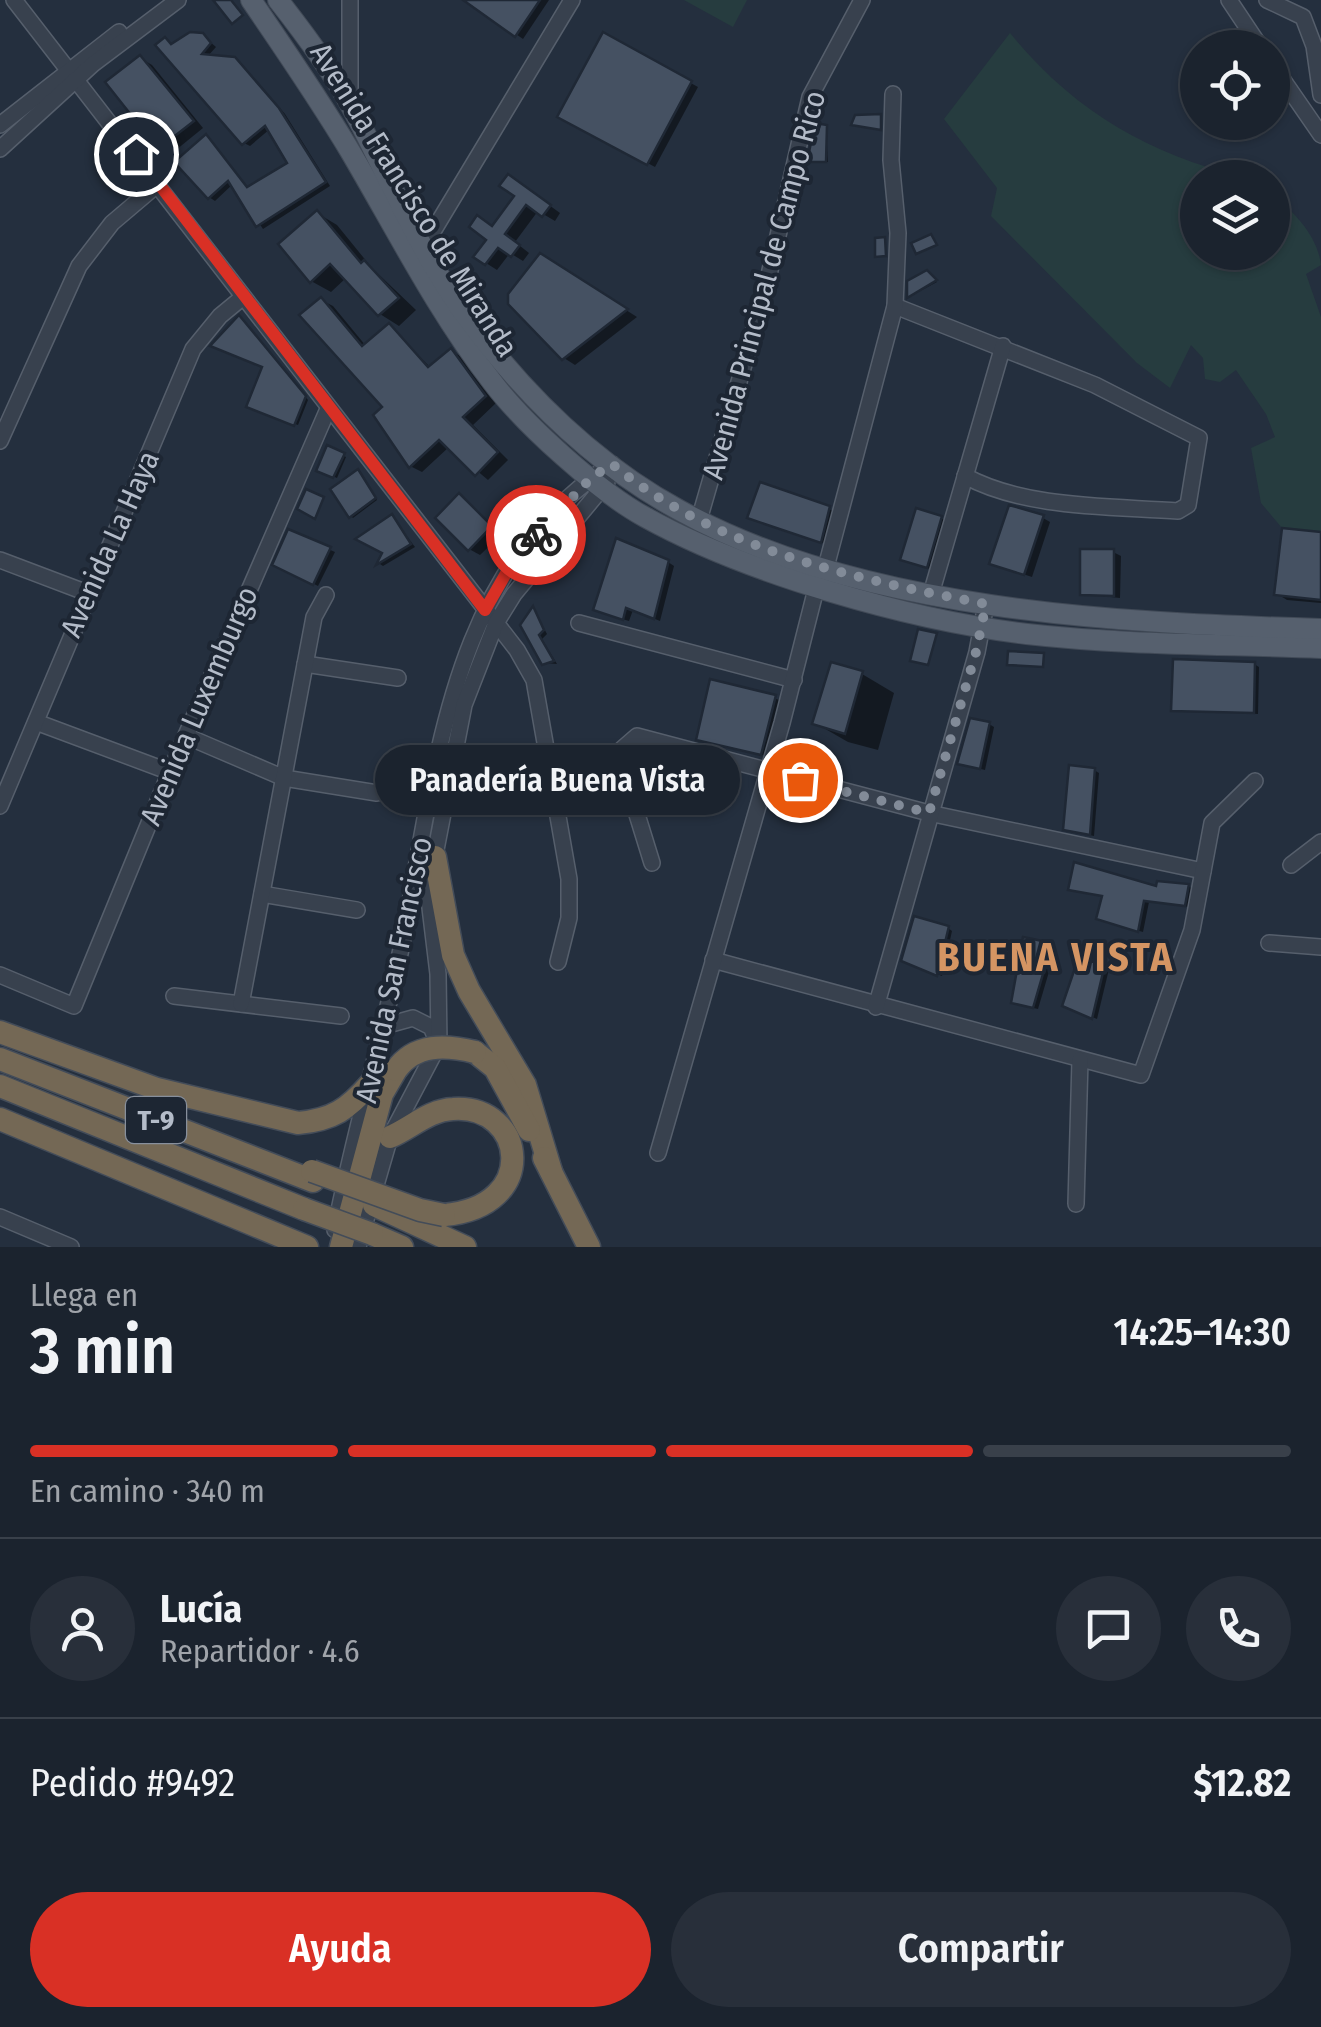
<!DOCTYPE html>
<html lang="es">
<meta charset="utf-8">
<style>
body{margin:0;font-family:"Fira Sans Condensed",sans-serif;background:#282f3a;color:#f1f3f6;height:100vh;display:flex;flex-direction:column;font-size:38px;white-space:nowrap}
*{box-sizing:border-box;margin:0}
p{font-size:32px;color:#a0a4aa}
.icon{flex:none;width:55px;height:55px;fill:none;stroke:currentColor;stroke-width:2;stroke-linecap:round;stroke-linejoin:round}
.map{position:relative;height:1247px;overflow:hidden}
.panel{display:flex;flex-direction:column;background:#1b232e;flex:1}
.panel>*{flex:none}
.controls{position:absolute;left:1180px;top:30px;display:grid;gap:20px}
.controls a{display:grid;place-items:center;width:110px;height:110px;border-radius:50%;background:#1b232e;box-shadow:0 2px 8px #0004,0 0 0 2px #39404a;font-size:50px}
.pin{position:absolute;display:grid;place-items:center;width:85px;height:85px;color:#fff;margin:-42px;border:5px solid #fff;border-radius:50%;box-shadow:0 2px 10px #0007}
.courier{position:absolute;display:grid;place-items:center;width:100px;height:100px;margin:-50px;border:8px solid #d93025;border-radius:50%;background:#fff;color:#222;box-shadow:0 2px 12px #0007}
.bubble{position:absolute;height:70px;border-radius:35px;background:#1b232e;box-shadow:0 2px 8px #0004,0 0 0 2px #39404a;font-size:32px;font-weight:600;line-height:70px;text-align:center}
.overview em{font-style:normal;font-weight:600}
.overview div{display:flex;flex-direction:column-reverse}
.overview{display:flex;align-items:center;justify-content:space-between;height:170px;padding:0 30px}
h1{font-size:65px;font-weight:600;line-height:75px}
.bar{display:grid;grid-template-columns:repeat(4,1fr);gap:15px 10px;align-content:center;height:120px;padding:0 30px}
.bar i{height:12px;border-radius:8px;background:#39404a}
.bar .active{background:#d93025}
.bar p{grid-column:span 4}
.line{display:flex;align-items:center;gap:25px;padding:0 30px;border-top:2px solid #39404a}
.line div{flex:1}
.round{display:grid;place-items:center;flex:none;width:105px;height:105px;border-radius:52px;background:#282f3a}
.button{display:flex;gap:20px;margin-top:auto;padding:20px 30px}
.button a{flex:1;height:115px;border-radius:60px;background:#d93025;color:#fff;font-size:40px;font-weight:600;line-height:115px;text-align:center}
.button a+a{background:#282f3a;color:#f1f3f6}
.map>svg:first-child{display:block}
.green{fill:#263c3f}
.shadow{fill:#0007}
.building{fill:#455162;stroke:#1f2835;stroke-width:2.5}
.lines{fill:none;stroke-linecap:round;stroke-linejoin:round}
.minor-casing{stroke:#565f6c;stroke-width:18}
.major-casing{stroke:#414a57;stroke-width:22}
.highway-casing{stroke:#434c59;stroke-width:25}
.minor{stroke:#38414e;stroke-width:15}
.major{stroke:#56606e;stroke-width:20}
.highway{stroke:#746855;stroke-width:22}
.highway-bridge-casing{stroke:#434c59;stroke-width:25;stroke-linecap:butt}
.highway-bridge{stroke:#746855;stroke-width:22}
.done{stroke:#828b98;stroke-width:10;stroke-dasharray:0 18}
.route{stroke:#d93025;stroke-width:12}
.labels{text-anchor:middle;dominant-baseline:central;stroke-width:8;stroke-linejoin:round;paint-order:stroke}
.shield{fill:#1d2633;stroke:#878f9c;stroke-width:2.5}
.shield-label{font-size:28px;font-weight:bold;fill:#b4bcc9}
.street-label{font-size:30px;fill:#b4bcc9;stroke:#1d2633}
.district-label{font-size:40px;font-weight:bold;letter-spacing:2.5px;fill:#d59563;stroke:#1d2633}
</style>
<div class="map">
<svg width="1321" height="1247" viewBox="0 0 1321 1247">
<rect width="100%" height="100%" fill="#242f3e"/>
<!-- green -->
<g class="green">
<path d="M 684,0 L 747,0 L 733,27 Z"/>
<path d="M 1010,33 C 1073,110 1147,154 1244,177 L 1198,178 L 1198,252 L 1272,252 L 1273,196 C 1295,212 1318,237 1321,265 L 1306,274 L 1321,317 L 1321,532 L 1282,528 L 1261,503 L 1251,448 L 1275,437 L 1266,414 L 1236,370 L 1220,382 L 1205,379 L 1203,358 L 1191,345 L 1170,388 L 1137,363 L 991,216 L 997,188 L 944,119 Z"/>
</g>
<!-- shadow -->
<g class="shadow">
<path d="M 467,0 L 549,0 L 523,39 Z"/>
<path d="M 202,35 L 216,47 L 207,57 L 241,63 L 285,114 L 330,186 L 263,229 L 233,184 L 215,201 L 209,197 L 207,137 L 249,189 L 290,164 L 270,129 L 250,146 L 244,143 L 165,40 L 173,46 Z"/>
<path d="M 604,36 L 698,87 L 655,167 L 560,116 Z"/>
<path d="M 140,58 L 152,65 L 203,128 L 171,154 L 160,147 Z"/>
<path d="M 826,128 L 828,162 L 812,162 Z"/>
<path d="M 520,184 L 560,213 L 555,221 L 538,211 L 515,242 L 529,253 L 523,261 L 510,253 L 497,270 L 486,263 L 493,228 L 517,196 Z"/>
<path d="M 317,213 L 337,225 L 372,268 L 416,310 L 399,326 L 380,314 L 346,278 L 331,292 L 311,281 Z"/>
<path d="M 552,263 L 637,317 L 575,365 L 564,358 Z"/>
<path d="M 930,275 L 937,282 L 909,297 L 910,282 Z"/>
<path d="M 321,300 L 333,306 L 366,346 L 389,326 L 431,368 L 451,351 L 462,357 L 496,403 L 473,425 L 508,460 L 488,480 L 449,447 L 422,472 L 410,466 L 386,407 Z"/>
<path d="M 240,318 L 308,400 L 298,425 L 252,408 L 265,366 Z"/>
<path d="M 328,448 L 346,457 L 337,478 L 319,470 Z"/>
<path d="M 359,472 L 377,500 L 353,518 L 351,516 Z"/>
<path d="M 761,486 L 834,511 L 826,544 L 755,520 Z"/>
<path d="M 460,496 L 502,534 L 480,555 L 469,549 Z"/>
<path d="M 392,517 L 415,547 L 383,566 L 380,564 Z"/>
<path d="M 941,518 L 948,522 L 934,570 L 910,563 Z"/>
<path d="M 1043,518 L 1050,522 L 1032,577 L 999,566 Z"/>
<path d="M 289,532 L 335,552 L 318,586 L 276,564 Z"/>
<path d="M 1321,535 L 1321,603 L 1287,600 L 1276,593 Z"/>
<path d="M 1113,552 L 1121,556 L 1120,598 L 1082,594 Z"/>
<path d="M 668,562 L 674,566 L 660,621 L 633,610 L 629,621 L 602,613 Z"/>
<path d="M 534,610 L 547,634 L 542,639 L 557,664 L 544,663 Z"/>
<path d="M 1254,664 L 1259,667 L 1258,714 L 1174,709 Z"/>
<path d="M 862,674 L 894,693 L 878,750 L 848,742 L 815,723 Z"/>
<path d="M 712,682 L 780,700 L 766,756 L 703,741 Z"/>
<path d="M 989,724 L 994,727 L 985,770 L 965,765 Z"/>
<path d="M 1094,770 L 1099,773 L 1094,836 L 1071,831 Z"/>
<path d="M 1188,886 L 1193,889 L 1190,907 L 1149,902 L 1143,932 L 1104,921 L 1105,897 L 1071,889 Z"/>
<path d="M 948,928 L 952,931 L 942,976 L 908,963 Z"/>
<path d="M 1051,945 L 1056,948 L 1038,1009 L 1019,1005 Z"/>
<path d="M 1104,966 L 1109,969 L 1097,1019 L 1070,1008 Z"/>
</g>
<!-- building -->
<g class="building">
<path d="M 213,0 L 231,0 L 243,15 L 232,24 Z"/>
<path d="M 463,0 L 540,0 L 515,37 Z"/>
<path d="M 190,32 L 203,33 L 211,43 L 202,54 L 235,57 L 279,108 L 326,182 L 256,227 L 228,181 L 208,199 L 174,162 L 206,134 L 247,187 L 287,163 L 265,126 L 242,145 L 155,45 L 165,37 L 171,44 Z"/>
<path d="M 603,32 L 692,81 L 647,165 L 557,117 Z"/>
<path d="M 140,55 L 194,121 L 158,149 L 105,82 Z"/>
<path d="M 881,114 L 881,130 L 851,125 L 855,115 Z"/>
<path d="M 815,123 L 827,125 L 826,162 L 807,162 Z"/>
<path d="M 508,174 L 551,205 L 542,217 L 526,205 L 505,234 L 520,245 L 511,257 L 498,248 L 485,265 L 473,257 L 486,240 L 469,227 L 477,215 L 492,226 L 514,196 L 499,186 Z"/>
<path d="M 317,210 L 361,263 L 364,260 L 399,298 L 378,316 L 330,264 L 310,283 L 278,244 Z"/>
<path d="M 931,234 L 937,245 L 916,254 L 911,243 Z"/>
<path d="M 885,237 L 886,256 L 875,257 L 875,238 Z"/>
<path d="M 540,253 L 628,309 L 562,360 L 508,304 L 508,294 Z"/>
<path d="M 927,270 L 937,280 L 907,298 L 907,281 Z"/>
<path d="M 321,297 L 362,346 L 389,323 L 428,367 L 451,348 L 486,396 L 463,417 L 498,452 L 475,476 L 439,440 L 409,468 L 373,415 L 382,407 L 299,315 Z"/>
<path d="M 239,315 L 306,396 L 294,426 L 246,407 L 262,367 L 210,346 Z"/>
<path d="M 327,445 L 345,453 L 333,478 L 316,471 Z"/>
<path d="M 358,469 L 376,498 L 349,518 L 330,489 Z"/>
<path d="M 760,482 L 830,506 L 821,543 L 747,518 Z"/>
<path d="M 306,489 L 324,497 L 315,519 L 297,509 Z"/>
<path d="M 459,493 L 492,526 L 468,551 L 435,518 Z"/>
<path d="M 1009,505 L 1044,515 L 1024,575 L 989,564 Z"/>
<path d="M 916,508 L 942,516 L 927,568 L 900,560 Z"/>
<path d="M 392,514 L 411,544 L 376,565 L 382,553 L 355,539 Z"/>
<path d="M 1282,528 L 1321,532 L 1321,600 L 1274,595 Z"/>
<path d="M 288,529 L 331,547 L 313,585 L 272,565 Z"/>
<path d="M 616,538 L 669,560 L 654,619 L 626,608 L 623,620 L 593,610 Z"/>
<path d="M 1080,549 L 1114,549 L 1114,596 L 1080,595 Z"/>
<path d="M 533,606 L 544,630 L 539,635 L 554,661 L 542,665 L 520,625 Z"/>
<path d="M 918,629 L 937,633 L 928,665 L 910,661 Z"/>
<path d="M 1008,651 L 1044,653 L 1043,667 L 1007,665 Z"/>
<path d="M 1173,659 L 1255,662 L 1254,713 L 1171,711 Z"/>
<path d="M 831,662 L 863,671 L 845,734 L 812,724 Z"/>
<path d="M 710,679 L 776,695 L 761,755 L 696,740 Z"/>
<path d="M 970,718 L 990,722 L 980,769 L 957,764 Z"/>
<path d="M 1069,765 L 1095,768 L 1090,835 L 1063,830 Z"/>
<path d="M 1074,862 L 1156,886 L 1157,881 L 1189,884 L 1185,906 L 1144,901 L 1138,932 L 1096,919 L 1102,896 L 1068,890 Z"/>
<path d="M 914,916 L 949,926 L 937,976 L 901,961 Z"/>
<path d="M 1023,937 L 1052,943 L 1033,1008 L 1011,1003 Z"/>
<path d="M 1078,959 L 1105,964 L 1092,1019 L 1062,1006 Z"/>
</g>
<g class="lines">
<defs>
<g id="minor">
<path d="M 14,0 L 517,650 L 534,680 L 569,879 L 569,918 L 558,962"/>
<path d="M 1229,0 L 1261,48"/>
<path d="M 1267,0 L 1303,17 L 1314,46 L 1321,95"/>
<path d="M 1272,64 L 1321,135"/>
<path d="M 350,101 L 350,0"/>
<path d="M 0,125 L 119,32"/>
<path d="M 0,149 L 93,64 L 178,0"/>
<path d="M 423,248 L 572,0"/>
<path d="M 895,306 L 1095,385 L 1199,438 L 1188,505 L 1178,511 C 1111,506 1026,509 965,476"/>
<path d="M 0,441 L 79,266 L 112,223 L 158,184"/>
<path d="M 699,520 L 765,292 L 810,97 L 862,0"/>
<path d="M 0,560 L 90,594"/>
<path d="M 826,567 L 895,306 L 898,233 L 891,160 L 893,94"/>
<path d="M 931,594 L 1003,346"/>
<path d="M 579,623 L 794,680"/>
<path d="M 305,664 L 398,678"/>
<path d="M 36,722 L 170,772"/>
<path d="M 186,736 L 284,778 L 377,793"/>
<path d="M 0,806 L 193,349 L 220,316 L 243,297"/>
<path d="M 652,863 L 622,766 L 622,749 L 637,736 L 929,813 L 1203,871"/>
<path d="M 1291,865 L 1321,842"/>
<path d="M 262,894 L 357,910"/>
<path d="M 1269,943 L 1321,947"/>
<path d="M 713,960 L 1141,1075 L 1192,930 L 1212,823 L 1255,781"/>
<path d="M 0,975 L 74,1006 L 170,772 L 328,409"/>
<path d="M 174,996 L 341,1016"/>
<path d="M 241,1004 L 314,617 L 326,595"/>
<path d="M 876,1007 L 977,652 L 986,604"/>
<path d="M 384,1026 L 413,1018 L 431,1027 L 437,1041"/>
<path d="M 658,1153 L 782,723 L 817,585"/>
<path d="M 1076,1204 L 1080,1060"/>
<path d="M 0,1217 L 71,1247"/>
<path d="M 335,1230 C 353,1136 381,1044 401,949 C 437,774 445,572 612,464"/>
<path d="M 358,1247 L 390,1137 L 439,1044 L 438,974 L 428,891 L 464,705 L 496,623 L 514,594 L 607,482"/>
</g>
<g id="major">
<path d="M 251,0 C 285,50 319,99 350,151 C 396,229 437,311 493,383 C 525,425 599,492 645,517 C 748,574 910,620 1027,634 C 1124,645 1223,644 1321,648"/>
<path d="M 278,0 C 304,33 331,69 351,106 C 388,175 417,247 463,312 C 520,390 593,463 679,510 C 861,611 1117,623 1321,629"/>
</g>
<g id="highway">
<path d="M 435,857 L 453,955 L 469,991 L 525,1085 L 551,1171"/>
<path d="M 0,1032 L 157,1089 L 298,1123 C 333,1120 348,1109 371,1083"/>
<path d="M 475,1052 L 495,1068 L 529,1130"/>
<path d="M 0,1059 L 313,1181"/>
<path d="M 0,1086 L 304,1209"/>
<path d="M 0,1119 L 307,1247"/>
<path d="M 390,1137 C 411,1128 429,1110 453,1109 C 526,1104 541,1207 444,1215"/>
<path d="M 544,1158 L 589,1247"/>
<path d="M 374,1205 L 465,1247"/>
<path d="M 372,1234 L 402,1247"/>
<path d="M 341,1247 L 382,1094 L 396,1070"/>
</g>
</defs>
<!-- minor casing -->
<use href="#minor" class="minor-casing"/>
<!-- major casing -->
<use href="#major" class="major-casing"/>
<!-- highway casing -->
<use href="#highway" class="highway-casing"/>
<!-- minor -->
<use href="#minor" class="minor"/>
<!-- major -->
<use href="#major" class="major"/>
<!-- highway -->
<use href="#highway" class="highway"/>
<defs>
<g id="highway-bridge">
<path d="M 396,1070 C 415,1043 446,1045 475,1052"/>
<path d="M 312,1171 L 420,1210 L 444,1215"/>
<path d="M 304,1209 L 372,1234"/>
</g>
</defs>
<!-- highway-bridge casing -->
<use href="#highway-bridge" class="highway-bridge-casing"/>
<!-- highway-bridge -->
<use href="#highway-bridge" class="highway-bridge"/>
</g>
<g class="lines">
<!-- done -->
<path class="done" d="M 536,535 L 591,478 L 612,464 C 716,550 856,579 986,604 L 976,652 L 929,813 L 800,780"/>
<!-- route -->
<path class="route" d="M 136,154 L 485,610 L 512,563 L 536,535"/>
</g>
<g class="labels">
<!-- shield labels -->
<rect class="shield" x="126" y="1097" width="60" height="46" rx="8"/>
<g class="shield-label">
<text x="156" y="1120">T-9</text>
</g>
<!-- street labels -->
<g class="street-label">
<text transform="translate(414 200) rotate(58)">Avenida Francisco de Miranda</text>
<text transform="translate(764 285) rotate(-75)">Avenida Principal de Campo Rico</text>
<text transform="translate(110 544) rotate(-66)">Avenida La Haya</text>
<text transform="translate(199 706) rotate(-67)">Avenida Luxemburgo</text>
<text transform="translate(394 970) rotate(-78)">Avenida San Francisco</text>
</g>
<!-- district labels -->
<g class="district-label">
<text x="1056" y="958">BUENA VISTA</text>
</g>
</g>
</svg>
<div class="controls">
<a><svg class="icon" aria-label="locate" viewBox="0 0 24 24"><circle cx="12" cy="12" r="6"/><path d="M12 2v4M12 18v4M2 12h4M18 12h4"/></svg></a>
<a><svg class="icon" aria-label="layers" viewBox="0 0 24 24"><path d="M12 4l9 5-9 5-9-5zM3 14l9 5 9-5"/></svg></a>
</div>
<div class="pin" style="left:800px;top:780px;background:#ea580c"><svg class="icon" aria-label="bag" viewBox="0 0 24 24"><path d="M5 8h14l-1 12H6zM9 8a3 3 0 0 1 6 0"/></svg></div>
<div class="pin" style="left:136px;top:154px;background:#1f2937"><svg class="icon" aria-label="home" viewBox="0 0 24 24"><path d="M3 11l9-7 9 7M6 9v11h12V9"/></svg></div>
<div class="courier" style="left:536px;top:535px"><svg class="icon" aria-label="bike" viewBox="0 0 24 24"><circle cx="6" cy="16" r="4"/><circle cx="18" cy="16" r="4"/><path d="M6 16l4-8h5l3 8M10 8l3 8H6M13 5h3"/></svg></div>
<div class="bubble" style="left:375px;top:745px;width:365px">Panadería Buena Vista</div>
</div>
<section class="panel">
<div class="overview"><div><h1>3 min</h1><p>Llega en</p></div><em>14:25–14:30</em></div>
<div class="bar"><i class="active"></i><i class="active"></i><i class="active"></i><i></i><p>En camino · 340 m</p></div>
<div class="line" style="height:180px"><a class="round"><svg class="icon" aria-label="person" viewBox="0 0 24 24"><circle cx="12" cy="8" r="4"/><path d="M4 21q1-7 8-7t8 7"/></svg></a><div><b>Lucía</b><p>Repartidor · 4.6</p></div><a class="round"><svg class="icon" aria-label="chat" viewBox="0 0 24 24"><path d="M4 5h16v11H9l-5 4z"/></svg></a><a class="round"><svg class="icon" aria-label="phone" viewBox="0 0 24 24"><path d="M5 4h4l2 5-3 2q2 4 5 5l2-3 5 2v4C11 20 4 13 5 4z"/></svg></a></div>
<div class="line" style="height:130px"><div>Pedido #9492</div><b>$12.82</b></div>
<div class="button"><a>Ayuda</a><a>Compartir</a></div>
</section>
